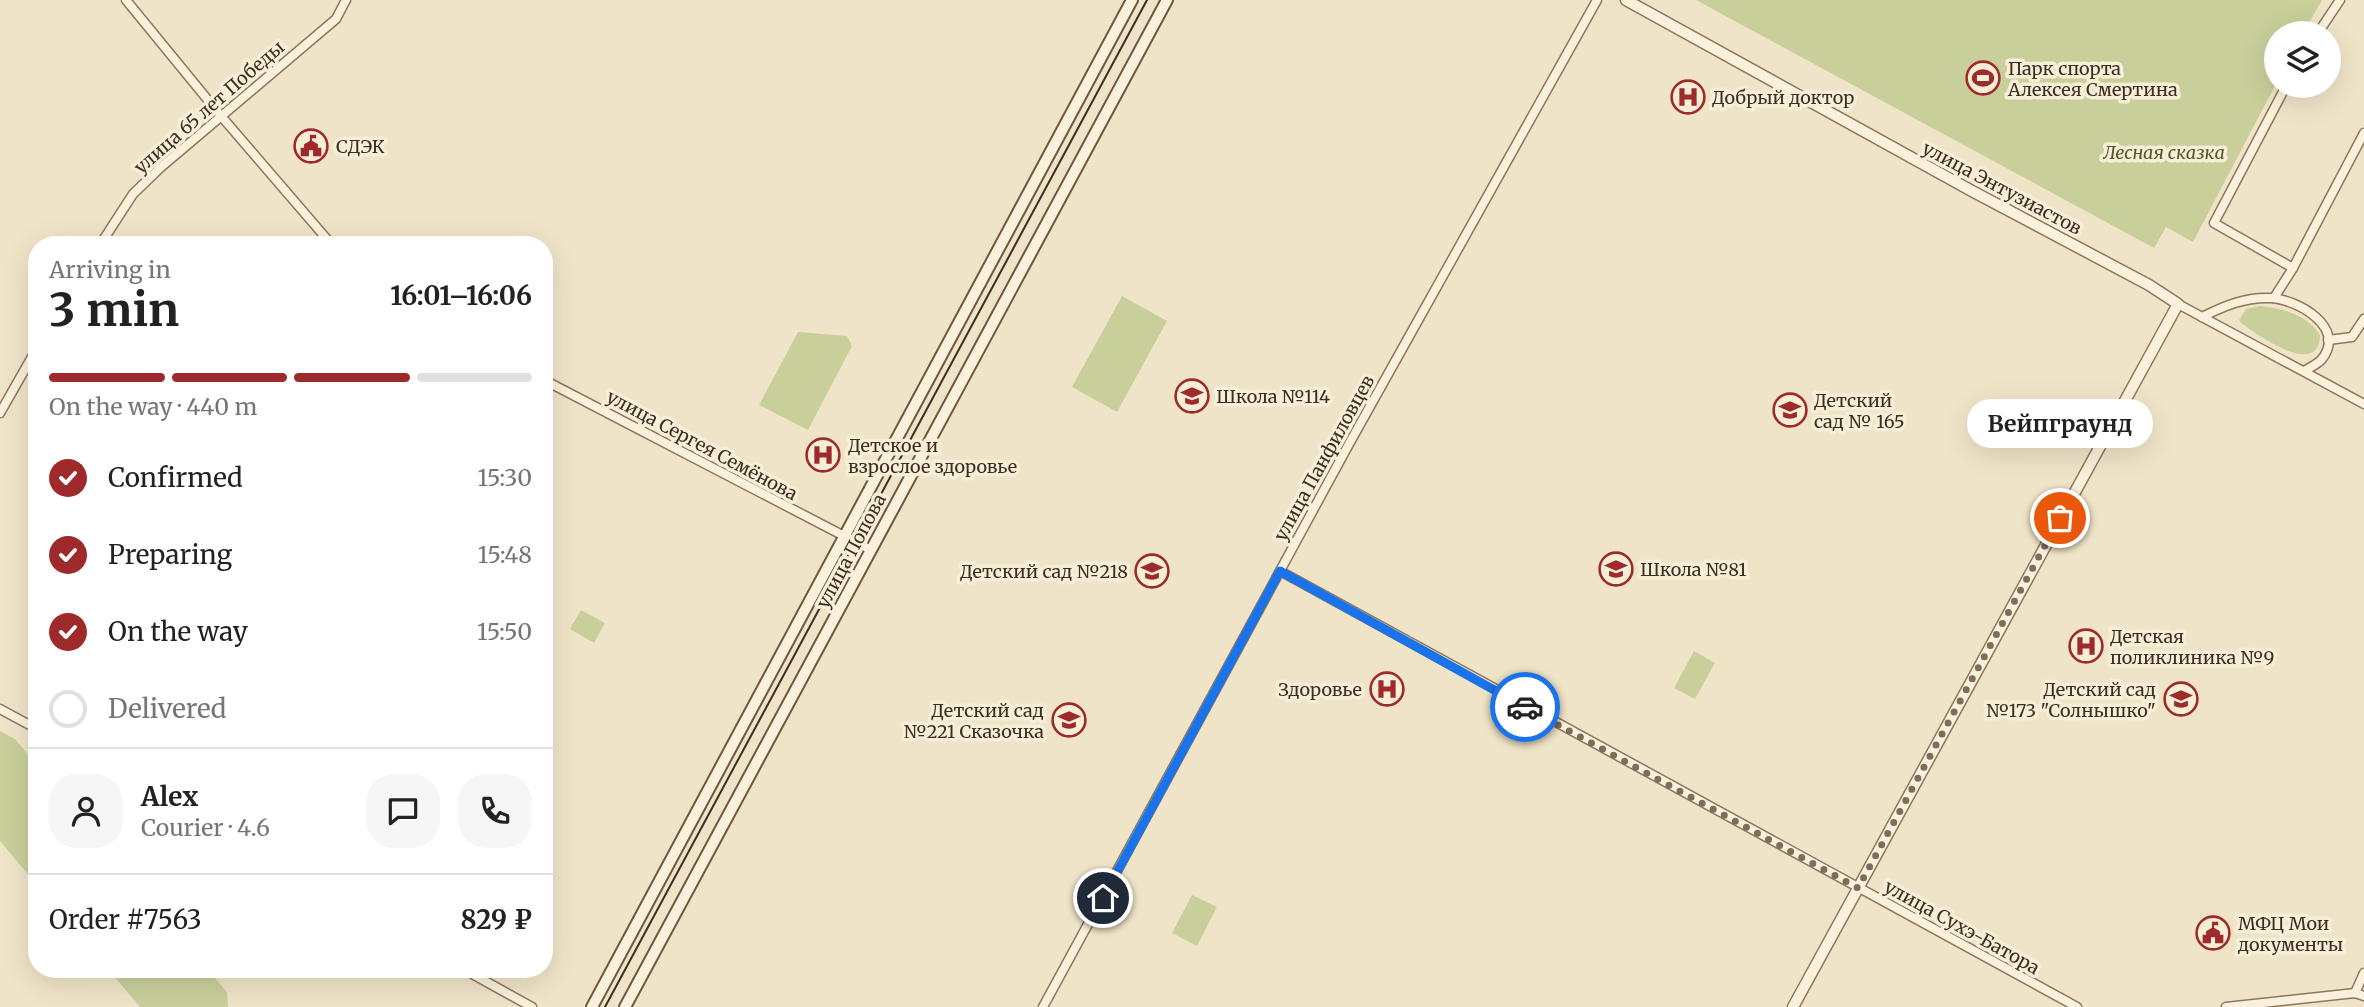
<!DOCTYPE html>
<meta charset="utf-8">
<style>
body{margin:0;font-family:Merriweather,serif;background:#f6f6f6;color:#222;height:100vh;display:flex;flex-direction:column;font-size:26px;white-space:nowrap}
*{box-sizing:border-box;margin:0}
p{font-size:23px;color:#767676}
.icon{flex:none;width:38px;height:38px;fill:none;stroke:currentColor;stroke-width:2;stroke-linecap:round;stroke-linejoin:round}
.map{position:relative;flex:1;overflow:hidden}
.panel{position:absolute;left:28px;top:236px;width:525px;height:742px;display:flex;flex-direction:column;background:#fff;border-radius:28px;box-shadow:0 7px 28px #0002}
.panel>*{flex:none}
.buttons{position:absolute;left:2264px;top:21px;display:grid;gap:14px}
.buttons a{display:grid;place-items:center;width:77px;height:77px;border-radius:50%;background:#fff;box-shadow:0 7px 28px #0002;font-size:35px}
.pin{position:absolute;display:grid;place-items:center;width:60px;height:60px;color:#fff;margin:-30px;border:4px solid #fff;border-radius:50%;box-shadow:0 2px 7px #0007}
.courier{position:absolute;display:grid;place-items:center;width:70px;height:70px;margin:-35px;border:5px solid #1a73e8;border-radius:50%;background:#fff;color:#222;box-shadow:0 2px 9px #0007}
.bubble{position:absolute;height:49px;border-radius:24px;background:#fff;box-shadow:0 7px 28px #0002;font-size:23px;font-weight:700;line-height:49px;text-align:center}
.overview em{font-style:normal;font-weight:700}
.overview div{display:flex;flex-direction:column-reverse}
.overview{display:flex;align-items:center;justify-content:space-between;height:119px;padding:0 21px}
h1{font-size:46px;font-weight:700;line-height:52px}
.bar{display:grid;grid-template-columns:repeat(4,1fr);gap:10px 7px;align-content:center;height:84px;padding:0 21px}
.bar i{height:9px;border-radius:5px;background:#e0e0e0}
.bar .on{background:#9e2a2b}
.bar p{grid-column:span 4}
.line{display:flex;align-items:center;gap:18px;padding:0 21px;border-top:2px solid #e0e0e0}
.line div{flex:1}
.round{display:grid;place-items:center;flex:none;width:74px;height:74px;border-radius:28px;background:#f6f6f6}
ol{padding:0 21px;list-style:none}
li{display:flex;align-items:center;gap:21px;height:77px}
li p{margin-inline-start:auto}
li .icon{padding:7px;border-radius:50%;background:#9e2a2b;color:#fff;stroke-width:4}
li:last-child{color:#767676}
li i{width:38px;height:38px;border:4px solid #e0e0e0;border-radius:50%}
.map>svg:first-child{display:block}
.green{fill:#c9cf9b}
.lines{fill:none;stroke-linecap:round;stroke-linejoin:round}
.minor-casing{stroke:#8d765c;stroke-width:11}
.tertiary-casing{stroke:#8d765c;stroke-width:13}
.secondary-casing{stroke:#6f573f;stroke-width:14}
.minor{stroke:#faf1dc;stroke-width:8}
.tertiary{stroke:#faf1dc;stroke-width:10}
.secondary{stroke:#faf1dc;stroke-width:10}
.tram{stroke:#3d2e20;stroke-width:2}
.done{stroke:#7c6e5b;stroke-width:7;stroke-dasharray:0 12.6}
.route{stroke:#1a73e8;stroke-width:9}
.labels{text-anchor:middle;dominant-baseline:central;stroke-width:7;stroke-linejoin:round;paint-order:stroke}
.poi-label{font-size:18px;fill:#3d2e20;stroke:#f7eed8;text-anchor:start}
.street-label{font-size:18px;fill:#3d2e20;stroke:#f7eed8}
.park-label{font-size:18px;font-style:italic;fill:#4d5a26;stroke:#f7eed8}
</style>
<div class="map">
<svg width="2364" height="1007" viewBox="0 0 2364 1007">
<rect width="100%" height="100%" fill="#f0e4c8"/>
<!-- green -->
<g class="green">
<path d="M 1696,0 L 2322,0 L 2303,33 L 2277,33 L 2277,82 L 2193,242 L 2166,227 L 2154,248 Z"/>
<path d="M 1122,296 L 1167,321 L 1117,412 L 1072,387 Z"/>
<path d="M 2260,306 C 2282,308 2308,315 2320,335 C 2319,379 2259,336 2241,323 L 2239,320 L 2246,309 Z"/>
<path d="M 798,332 L 847,336 L 852,346 L 808,430 L 759,405 Z"/>
<path d="M 581,610 L 605,623 L 594,643 L 570,629 Z"/>
<path d="M 1694,651 L 1715,663 L 1695,699 L 1674,688 Z"/>
<path d="M 0,731 L 15,739 L 37,765 L 37,885 L 0,841 Z"/>
<path d="M 1192,895 L 1217,907 L 1197,946 L 1172,933 Z"/>
<path d="M 109,970 L 208,970 L 227,992 L 228,1007 L 140,1007 Z"/>
</g>
<g class="lines">
<defs>
<g id="minor">
<path d="M 126,0 L 221,116 L 332,245"/>
<path d="M 2318,33 L 2340,0"/>
<path d="M 100,245 L 133,194 L 160,168 L 336,19 L 346,0"/>
<path d="M 2293,268 L 2364,133"/>
<path d="M 2274,298 L 2293,268 L 2214,223 L 2286,86"/>
<path d="M 2178,304 L 2364,404"/>
<path d="M 2202,317 C 2224,306 2245,297 2270,298 C 2297,299 2347,327 2322,359 C 2318,364 2309,368 2304,371"/>
<path d="M 2328,340 L 2352,337 L 2364,319"/>
<path d="M 544,380 L 871,550"/>
<path d="M 0,413 L 37,348"/>
<path d="M 1280,571 L 2077,1007"/>
<path d="M 0,709 L 37,729"/>
<path d="M 465,970 L 532,1007"/>
<path d="M 2355,993 L 2364,973"/>
<path d="M 1043,1007 L 1349,444 L 1597,0"/>
<path d="M 2226,1007 L 2355,993 L 2364,996"/>
</g>
<path id="tertiary" d="M 1626,0 L 1972,191 L 2149,285 L 2178,304 L 1793,1007"/>
<g id="secondary">
<path d="M 592,1007 L 1132,0"/>
<path d="M 625,1007 L 1167,0"/>
</g>
</defs>
<!-- minor casing -->
<use href="#minor" class="minor-casing"/>
<!-- tertiary casing -->
<use href="#tertiary" class="tertiary-casing"/>
<!-- secondary casing -->
<use href="#secondary" class="secondary-casing"/>
<!-- minor -->
<use href="#minor" class="minor"/>
<!-- tertiary -->
<use href="#tertiary" class="tertiary"/>
<!-- secondary -->
<use href="#secondary" class="secondary"/>
<!-- tram -->
<path class="tram" d="M 605,1007 L 1147,0"/>
</g>
<g class="lines">
<!-- done -->
<path class="done" d="M 1525,707 L 1858,888 L 2060,518"/>
<!-- route -->
<path class="route" d="M 1103,898 L 1280,571 L 1525,707"/>
</g>
<!-- icons -->
<defs>
<symbol id="stadium-ring" viewBox="-11 -11 22 22"><circle r="9.5" fill="#f7eed8" stroke="#9e2a2b" stroke-width="1.5"/><path d="M0-5a6.5 5 0 1 0 0 10a6.5 5 0 1 0 0-10ZM-3.5-1.8h7v3.6h-7Z" fill="#9e2a2b"/></symbol>
<symbol id="hospital-ring" viewBox="-11 -11 22 22"><circle r="9.5" fill="#f7eed8" stroke="#9e2a2b" stroke-width="1.5"/><path d="M-5-5h3v3.5h4V-5h3V5h-3V1.5h-4V5h-3Z" fill="#9e2a2b"/></symbol>
<symbol id="civic-ring" viewBox="-11 -11 22 22"><circle r="9.5" fill="#f7eed8" stroke="#9e2a2b" stroke-width="1.5"/><path d="M-.6-6.5H3V-4.5H.6V-3L4-1V1h2V6H-6V1h2V-1L-.6-3ZM-1.2 2.5V6h2.4V2.5Z" fill="#9e2a2b"/></symbol>
<symbol id="school-ring" viewBox="-11 -11 22 22"><circle r="9.5" fill="#f7eed8" stroke="#9e2a2b" stroke-width="1.5"/><path d="M0-5L7-2L0 1L-7-2ZM-4 1L0 2.5L4 1V4Q0 6-4 4Z" fill="#9e2a2b"/></symbol>
</defs>
<g fill-rule="evenodd">
<use href="#stadium-ring" x="1964" y="59" width="38" height="38"/>
<use href="#hospital-ring" x="1669" y="78" width="38" height="38"/>
<use href="#civic-ring" x="292" y="127" width="38" height="38"/>
<use href="#school-ring" x="1173" y="377" width="38" height="38"/>
<use href="#school-ring" x="1771" y="391" width="38" height="38"/>
<use href="#hospital-ring" x="804" y="436" width="38" height="38"/>
<use href="#school-ring" x="1597" y="550" width="38" height="38"/>
<use href="#school-ring" x="1133" y="552" width="38" height="38"/>
<use href="#hospital-ring" x="2067" y="627" width="38" height="38"/>
<use href="#hospital-ring" x="1368" y="670" width="38" height="38"/>
<use href="#school-ring" x="2162" y="680" width="38" height="38"/>
<use href="#school-ring" x="1050" y="701" width="38" height="38"/>
<use href="#civic-ring" x="2194" y="914" width="38" height="38"/>
</g>
<g class="labels">
<!-- poi labels -->
<g class="poi-label">
<text x="2008" y="68">Парк спорта<tspan x="2008" dy="21">Алексея Смертина</tspan></text>
<text x="1712" y="97">Добрый доктор</text>
<text x="336" y="146">СДЭК</text>
<text x="1216" y="396">Школа №114</text>
<text x="1814" y="400">Детский<tspan x="1814" dy="21">сад № 165</tspan></text>
<text x="848" y="445">Детское и<tspan x="848" dy="21">взрослое здоровье</tspan></text>
<text x="1640" y="569">Школа №81</text>
<text x="1128" y="571" text-anchor="end">Детский сад №218</text>
<text x="2110" y="636">Детская<tspan x="2110" dy="21">поликлиника №9</tspan></text>
<text x="1362" y="689" text-anchor="end">Здоровье</text>
<text x="2156" y="689" text-anchor="end">Детский сад<tspan x="2156" dy="21">№173 "Солнышко"</tspan></text>
<text x="1044" y="710" text-anchor="end">Детский сад<tspan x="1044" dy="21">№221 Сказочка</tspan></text>
<text x="2238" y="923">МФЦ Мои<tspan x="2238" dy="21">документы</tspan></text>
</g>
<!-- street labels -->
<g class="street-label">
<text transform="translate(209 107) rotate(-41)">улица 65 лет Победы</text>
<text transform="translate(2002 188) rotate(28)">улица Энтузиастов</text>
<text transform="translate(702 445) rotate(28)">улица Сергея Семёнова</text>
<text transform="translate(1324 458) rotate(-61)">улица Панфиловцев</text>
<text transform="translate(851 551) rotate(-62)">улица Попова</text>
<text transform="translate(1962 927) rotate(29)">улица Сухэ-Батора</text>
</g>
<!-- park labels -->
<g class="park-label">
<text x="2164" y="152">Лесная сказка</text>
</g>
</g>
</svg>
<div class="buttons">
<a><svg class="icon" aria-label="layers" viewBox="0 0 24 24"><path d="M12 4l9 5-9 5-9-5zM3 14l9 5 9-5"/></svg></a>
</div>
<div class="pin" style="left:2060px;top:518px;background:#ea580c"><svg class="icon" aria-label="bag" viewBox="0 0 24 24"><path d="M5 8h14l-1 12H6zM9 8a3 3 0 0 1 6 0"/></svg></div>
<div class="pin" style="left:1103px;top:898px;background:#1f2937"><svg class="icon" aria-label="home" viewBox="0 0 24 24"><path d="M3 11l9-7 9 7M6 9v11h12V9"/></svg></div>
<div class="courier" style="left:1525px;top:707px"><svg class="icon" aria-label="car" viewBox="0 0 24 24"><path d="M5 17H2v-5l4-1 3-4h7l3 4 3 1v5h-3M9 17h6M6 11h13"/><circle cx="7" cy="17" r="2"/><circle cx="17" cy="17" r="2"/></svg></div>
<div class="bubble" style="left:1967px;top:399px;width:186px">Вейпграунд</div>
<section class="panel">
<div class="overview"><div><h1>3 min</h1><p>Arriving in</p></div><em>16:01–16:06</em></div>
<div class="bar"><i class="on"></i><i class="on"></i><i class="on"></i><i></i><p>On the way · 440 m</p></div>
<ol>
<li><svg class="icon" aria-label="check" viewBox="0 0 24 24"><path d="M5 12l5 5 9-10"/></svg>Confirmed<p>15:30</p></li>
<li><svg class="icon" aria-label="check" viewBox="0 0 24 24"><path d="M5 12l5 5 9-10"/></svg>Preparing<p>15:48</p></li>
<li><svg class="icon" aria-label="check" viewBox="0 0 24 24"><path d="M5 12l5 5 9-10"/></svg>On the way<p>15:50</p></li>
<li><i></i>Delivered</li>
</ol>
<div class="line" style="height:126px"><a class="round"><svg class="icon" aria-label="person" viewBox="0 0 24 24"><circle cx="12" cy="8" r="4"/><path d="M4 21q1-7 8-7t8 7"/></svg></a><div><b>Alex</b><p>Courier · 4.6</p></div><a class="round"><svg class="icon" aria-label="chat" viewBox="0 0 24 24"><path d="M4 5h16v11H9l-5 4z"/></svg></a><a class="round"><svg class="icon" aria-label="phone" viewBox="0 0 24 24"><path d="M5 4h4l2 5-3 2q2 4 5 5l2-3 5 2v4C11 20 4 13 5 4z"/></svg></a></div>
<div class="line" style="height:91px"><div>Order #7563</div><b>829 ₽</b></div>
</section>
</div>
